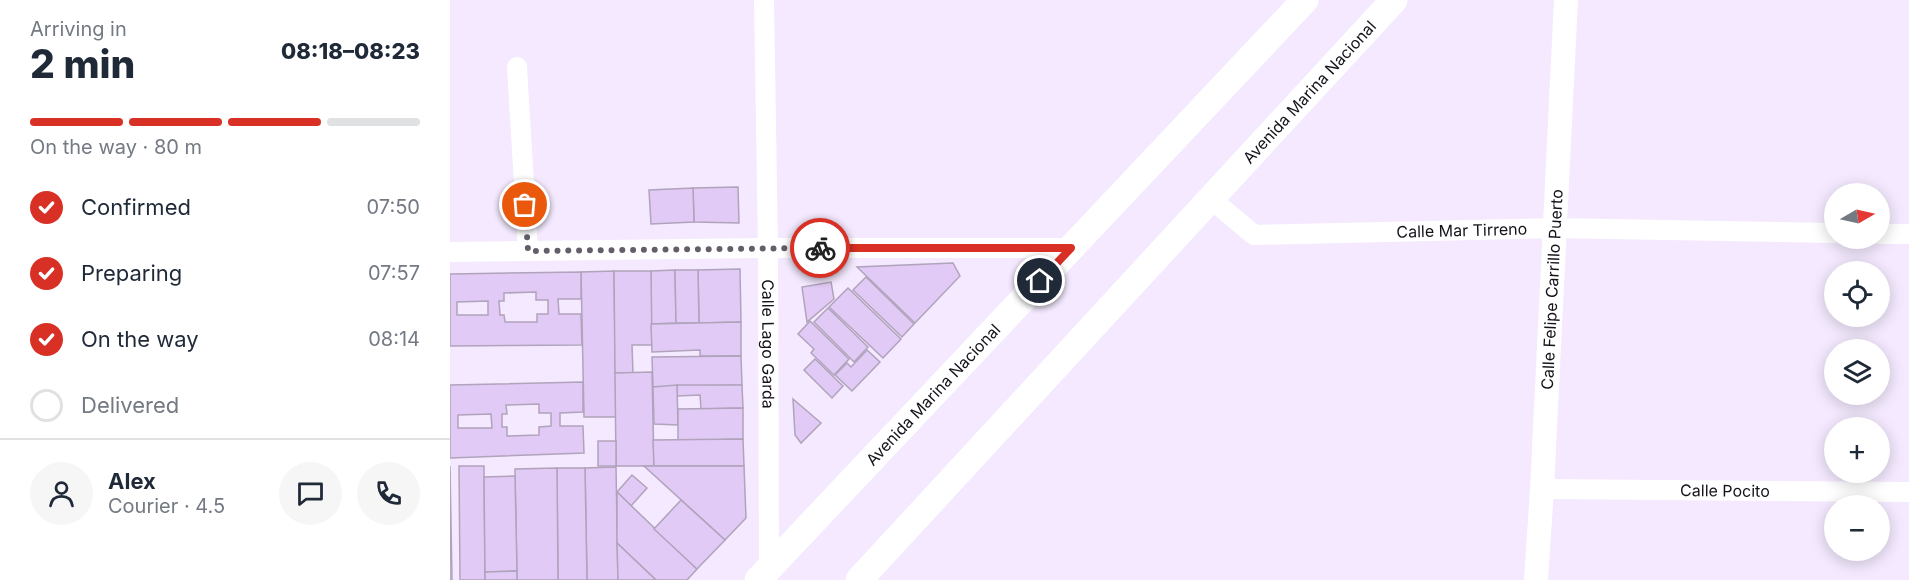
<!DOCTYPE html>
<meta charset="utf-8">
<style>
body{margin:0;font-family:Inter,sans-serif;background:#f6f6f7;color:#1f2937;height:100vh;display:flex;flex-direction:column;font-size:22px;white-space:nowrap}
*{box-sizing:border-box;margin:0}
p{font-size:20px;color:#747a83}
.icon{flex:none;width:33px;height:33px;fill:none;stroke:currentColor;stroke-width:2;stroke-linecap:round;stroke-linejoin:round}
.map{position:relative;flex:1;overflow:hidden}
.details{display:flex;flex-direction:column;background:#fff;width:450px}
.details>*{flex:none}
.needle{width:39px;rotate:81deg}
.controls{position:absolute;left:1374px;top:183px;display:grid;gap:12px}
.controls a{display:grid;place-items:center;width:66px;height:66px;border-radius:50%;background:#fff;box-shadow:0 3px 15px #0003;font-size:30px}
.pin{position:absolute;display:grid;place-items:center;width:51px;height:51px;color:#fff;margin:-26px;border:3px solid #fff;border-radius:50%;box-shadow:0 2px 6px #0007}
.courier{position:absolute;display:grid;place-items:center;width:60px;height:60px;margin:-30px;border:4px solid #d93025;border-radius:50%;background:#fff;color:#222;box-shadow:0 2px 8px #0007}
.head em{font-style:normal;font-weight:800}
.head div{display:flex;flex-direction:column-reverse}
.head{display:flex;align-items:center;justify-content:space-between;height:102px;padding:0 30px}
h1{font-size:39px;font-weight:800;line-height:45px}
.bar{display:grid;grid-template-columns:repeat(4,1fr);gap:9px 6px;align-content:center;height:72px;padding:0 30px}
.bar i{height:8px;border-radius:4px;background:#e0e1e3}
.bar .current{background:#d93025}
.bar p{grid-column:span 4}
.line{display:flex;align-items:center;gap:15px;padding:0 30px;border-top:2px solid #e0e1e3}
.line div{flex:1}
.round{display:grid;place-items:center;flex:none;width:63px;height:63px;border-radius:32px;background:#f6f6f7}
ol{padding:0 30px;list-style:none}
li{display:flex;align-items:center;gap:18px;height:66px}
li p{margin-inline-start:auto}
li .icon{padding:6px;border-radius:50%;background:#d93025;color:#fff;stroke-width:4}
li:last-child{color:#747a83}
li i{width:33px;height:33px;border:3px solid #e0e1e3;border-radius:50%}
main{display:flex;flex:1;min-height:0}
.map>svg:first-child{display:block}
.building{fill:#e1caf5;stroke:#b0a3bb;stroke-width:1.5;fill-rule:evenodd}
.lines{fill:none;stroke-linecap:round;stroke-linejoin:round}
.minor{stroke:#fff;stroke-width:20}
.tertiary{stroke:#fff;stroke-width:24}
.secondary{stroke:#fff;stroke-width:27}
.done{stroke:#645d6a;stroke-width:6;stroke-dasharray:0 10.8}
.route{stroke:#d93025;stroke-width:8}
.labels{text-anchor:middle;dominant-baseline:central;stroke-width:6;stroke-linejoin:round;paint-order:stroke}
.street-label{font-size:16px;fill:#16121a;stroke:#fff}
</style>
<main>
<section class="details">
<div class="head"><div><h1>2 min</h1><p>Arriving in</p></div><em>08:18–08:23</em></div>
<div class="bar"><i class="current"></i><i class="current"></i><i class="current"></i><i></i><p>On the way · 80 m</p></div>
<ol>
<li><svg class="icon" aria-label="check" viewBox="0 0 24 24"><path d="M5 12l5 5 9-10"/></svg>Confirmed<p>07:50</p></li>
<li><svg class="icon" aria-label="check" viewBox="0 0 24 24"><path d="M5 12l5 5 9-10"/></svg>Preparing<p>07:57</p></li>
<li><svg class="icon" aria-label="check" viewBox="0 0 24 24"><path d="M5 12l5 5 9-10"/></svg>On the way<p>08:14</p></li>
<li><i></i>Delivered</li>
</ol>
<div class="line" style="height:108px"><a class="round"><svg class="icon" aria-label="person" viewBox="0 0 24 24"><circle cx="12" cy="8" r="4"/><path d="M4 21q1-7 8-7t8 7"/></svg></a><div><b>Alex</b><p>Courier · 4.5</p></div><a class="round"><svg class="icon" aria-label="chat" viewBox="0 0 24 24"><path d="M4 5h16v11H9l-5 4z"/></svg></a><a class="round"><svg class="icon" aria-label="phone" viewBox="0 0 24 24"><path d="M5 4h4l2 5-3 2q2 4 5 5l2-3 5 2v4C11 20 4 13 5 4z"/></svg></a></div>
</section>
<div class="map">
<svg width="1459" height="580" viewBox="0 0 1459 580">
<rect width="100%" height="100%" fill="#f4e9fe"/>
<!-- building -->
<g class="building">
<path d="M 288,187 L 289,223 L 244,222 L 243,188 Z"/>
<path d="M 243,188 L 244,222 L 201,224 L 199,190 Z"/>
<path d="M 503,263 L 510,276 L 465,323 L 407,267 Z"/>
<path d="M 290,269 L 291,322 L 249,323 L 248,270 Z"/>
<path d="M 225,270 L 226,323 L 201,324 L 201,271 Z"/>
<path d="M 225,270 L 248,270 L 249,323 L 226,323 Z"/>
<path d="M 164,271 L 166,417 L 134,417 L 131,272 Z"/>
<path d="M 164,271 L 201,271 L 202,345 L 182,345 L 183,373 L 165,373 Z"/>
<path d="M 131,272 L 131,299 L 108,299 L 109,314 L 131,314 L 132,345 L 0,346 L 0,274 ZM 86,292 L 86,300 L 98,300 L 98,314 L 87,314 L 87,322 L 55,322 L 54,315 L 50,315 L 49,301 L 54,301 L 54,293 ZM 38,301 L 38,315 L 7,315 L 7,302 Z"/>
<path d="M 416,277 L 464,324 L 452,337 L 403,290 Z"/>
<path d="M 381,282 L 384,299 L 357,322 L 352,287 Z"/>
<path d="M 398,288 L 451,339 L 433,358 L 379,307 Z"/>
<path d="M 378,308 L 418,347 L 404,362 L 364,322 Z"/>
<path d="M 360,321 L 399,359 L 384,375 L 361,353 L 364,349 L 348,334 Z"/>
<path d="M 291,322 L 291,356 L 250,356 L 250,350 L 202,352 L 201,324 Z"/>
<path d="M 417,350 L 430,362 L 402,391 L 385,375 L 397,363 L 401,367 Z"/>
<path d="M 291,356 L 292,385 L 203,387 L 202,357 Z"/>
<path d="M 365,359 L 393,386 L 382,398 L 354,370 Z"/>
<path d="M 202,372 L 204,466 L 166,466 L 165,373 Z"/>
<path d="M 133,382 L 133,412 L 110,413 L 110,426 L 133,426 L 134,453 L 0,458 L 0,385 ZM 89,404 L 89,413 L 101,413 L 101,426 L 89,427 L 89,435 L 57,436 L 57,427 L 52,427 L 52,414 L 57,414 L 56,405 ZM 41,414 L 42,428 L 8,428 L 8,415 Z"/>
<path d="M 227,385 L 292,385 L 293,408 L 251,409 L 250,395 L 227,396 Z"/>
<path d="M 227,385 L 228,425 L 204,424 L 203,387 Z"/>
<path d="M 343,399 L 371,423 L 351,443 L 345,435 Z"/>
<path d="M 293,408 L 293,439 L 228,441 L 228,409 Z"/>
<path d="M 293,439 L 294,466 L 204,466 L 203,440 Z"/>
<rect x="148" y="441" width="18" height="25"/>
<path d="M 0,466 L 0,467 L 2,580 L 0,580 Z"/>
<path d="M 9,466 L 34,466 L 35,580 L 10,580 Z"/>
<path d="M 194,466 L 294,466 L 296,518 L 275,540 Z"/>
<path d="M 166,467 L 168,580 L 137,580 L 135,468 Z"/>
<path d="M 107,468 L 135,468 L 137,580 L 108,580 Z"/>
<path d="M 107,468 L 108,580 L 67,580 L 65,469 Z"/>
<path d="M 182,475 L 197,488 L 181,506 L 167,492 Z"/>
<path d="M 65,476 L 67,571 L 35,572 L 34,477 Z"/>
<path d="M 167,492 L 247,569 L 237,580 L 206,580 L 167,543 Z"/>
<path d="M 231,500 L 275,540 L 247,569 L 204,529 Z"/>
<path d="M 167,543 L 206,580 L 168,580 Z"/>
<path d="M 67,571 L 67,580 L 35,580 L 35,572 Z"/>
</g>
<g class="lines">
<!-- minor -->
<g class="minor">
<path id="s1" d="M 314,0 L 318,248 L 319,573"/>
<path d="M 67,67 L 78,251"/>
<path id="s2" d="M 761,199 L 804,235 L 1104,228 L 1384,233"/>
<path d="M 1430,234 L 1459,234"/>
<path d="M 0,252 L 318,248 L 621,248"/>
<path id="s3" d="M 1092,489 L 1459,492"/>
</g>
<!-- tertiary -->
<path class="tertiary" id="s4" d="M 1086,580 L 1092,489 L 1116,0"/>
<!-- secondary -->
<g class="secondary">
<path id="s5" d="M 308,580 L 855,0"/>
<path id="s6" d="M 409,580 L 944,0"/>
</g>
</g>
<g class="lines">
<!-- done -->
<path class="done" d="M 75,205 L 78,251 L 370,248"/>
<!-- route -->
<path class="route" d="M 370,248 L 621,248 L 590,281"/>
</g>
<g class="labels">
<!-- street labels -->
<g class="street-label">
<text stroke="none"><textPath href="#s6" startOffset="664">Avenida Marina Nacional</textPath></text>
<text stroke="none"><textPath href="#s2" startOffset="264">Calle Mar Tirreno</textPath></text>
<text stroke="none"><textPath href="#s4" startOffset="291">Calle Felipe Carrillo Puerto</textPath></text>
<text stroke="none"><textPath href="#s1" startOffset="344">Calle Lago Garda</textPath></text>
<text stroke="none"><textPath href="#s5" startOffset="255">Avenida Marina Nacional</textPath></text>
<text stroke="none"><textPath href="#s3" startOffset="183">Calle Pocito</textPath></text>
</g>
</g>
</svg>
<div class="controls">
<a><svg class="needle" viewBox="-14 -14 28 28"><path d="M0-13l5 13h-10z" fill="#e53935"/><path d="M0 13l5-13h-10z" fill="#747a83"/></svg></a>
<a><svg class="icon" aria-label="locate" viewBox="0 0 24 24"><circle cx="12" cy="12" r="6"/><path d="M12 2v4M12 18v4M2 12h4M18 12h4"/></svg></a>
<a><svg class="icon" aria-label="layers" viewBox="0 0 24 24"><path d="M12 4l9 5-9 5-9-5zM3 14l9 5 9-5"/></svg></a>
<a>+</a>
<a>−</a>
</div>
<div class="pin" style="left:75px;top:205px;background:#ea580c"><svg class="icon" aria-label="bag" viewBox="0 0 24 24"><path d="M5 8h14l-1 12H6zM9 8a3 3 0 0 1 6 0"/></svg></div>
<div class="pin" style="left:590px;top:281px;background:#1f2937"><svg class="icon" aria-label="home" viewBox="0 0 24 24"><path d="M3 11l9-7 9 7M6 9v11h12V9"/></svg></div>
<div class="courier" style="left:370px;top:248px"><svg class="icon" aria-label="bike" viewBox="0 0 24 24"><circle cx="6" cy="16" r="4"/><circle cx="18" cy="16" r="4"/><path d="M6 16l4-8h5l3 8M10 8l3 8H6M13 5h3"/></svg></div>
</div>
</main>
